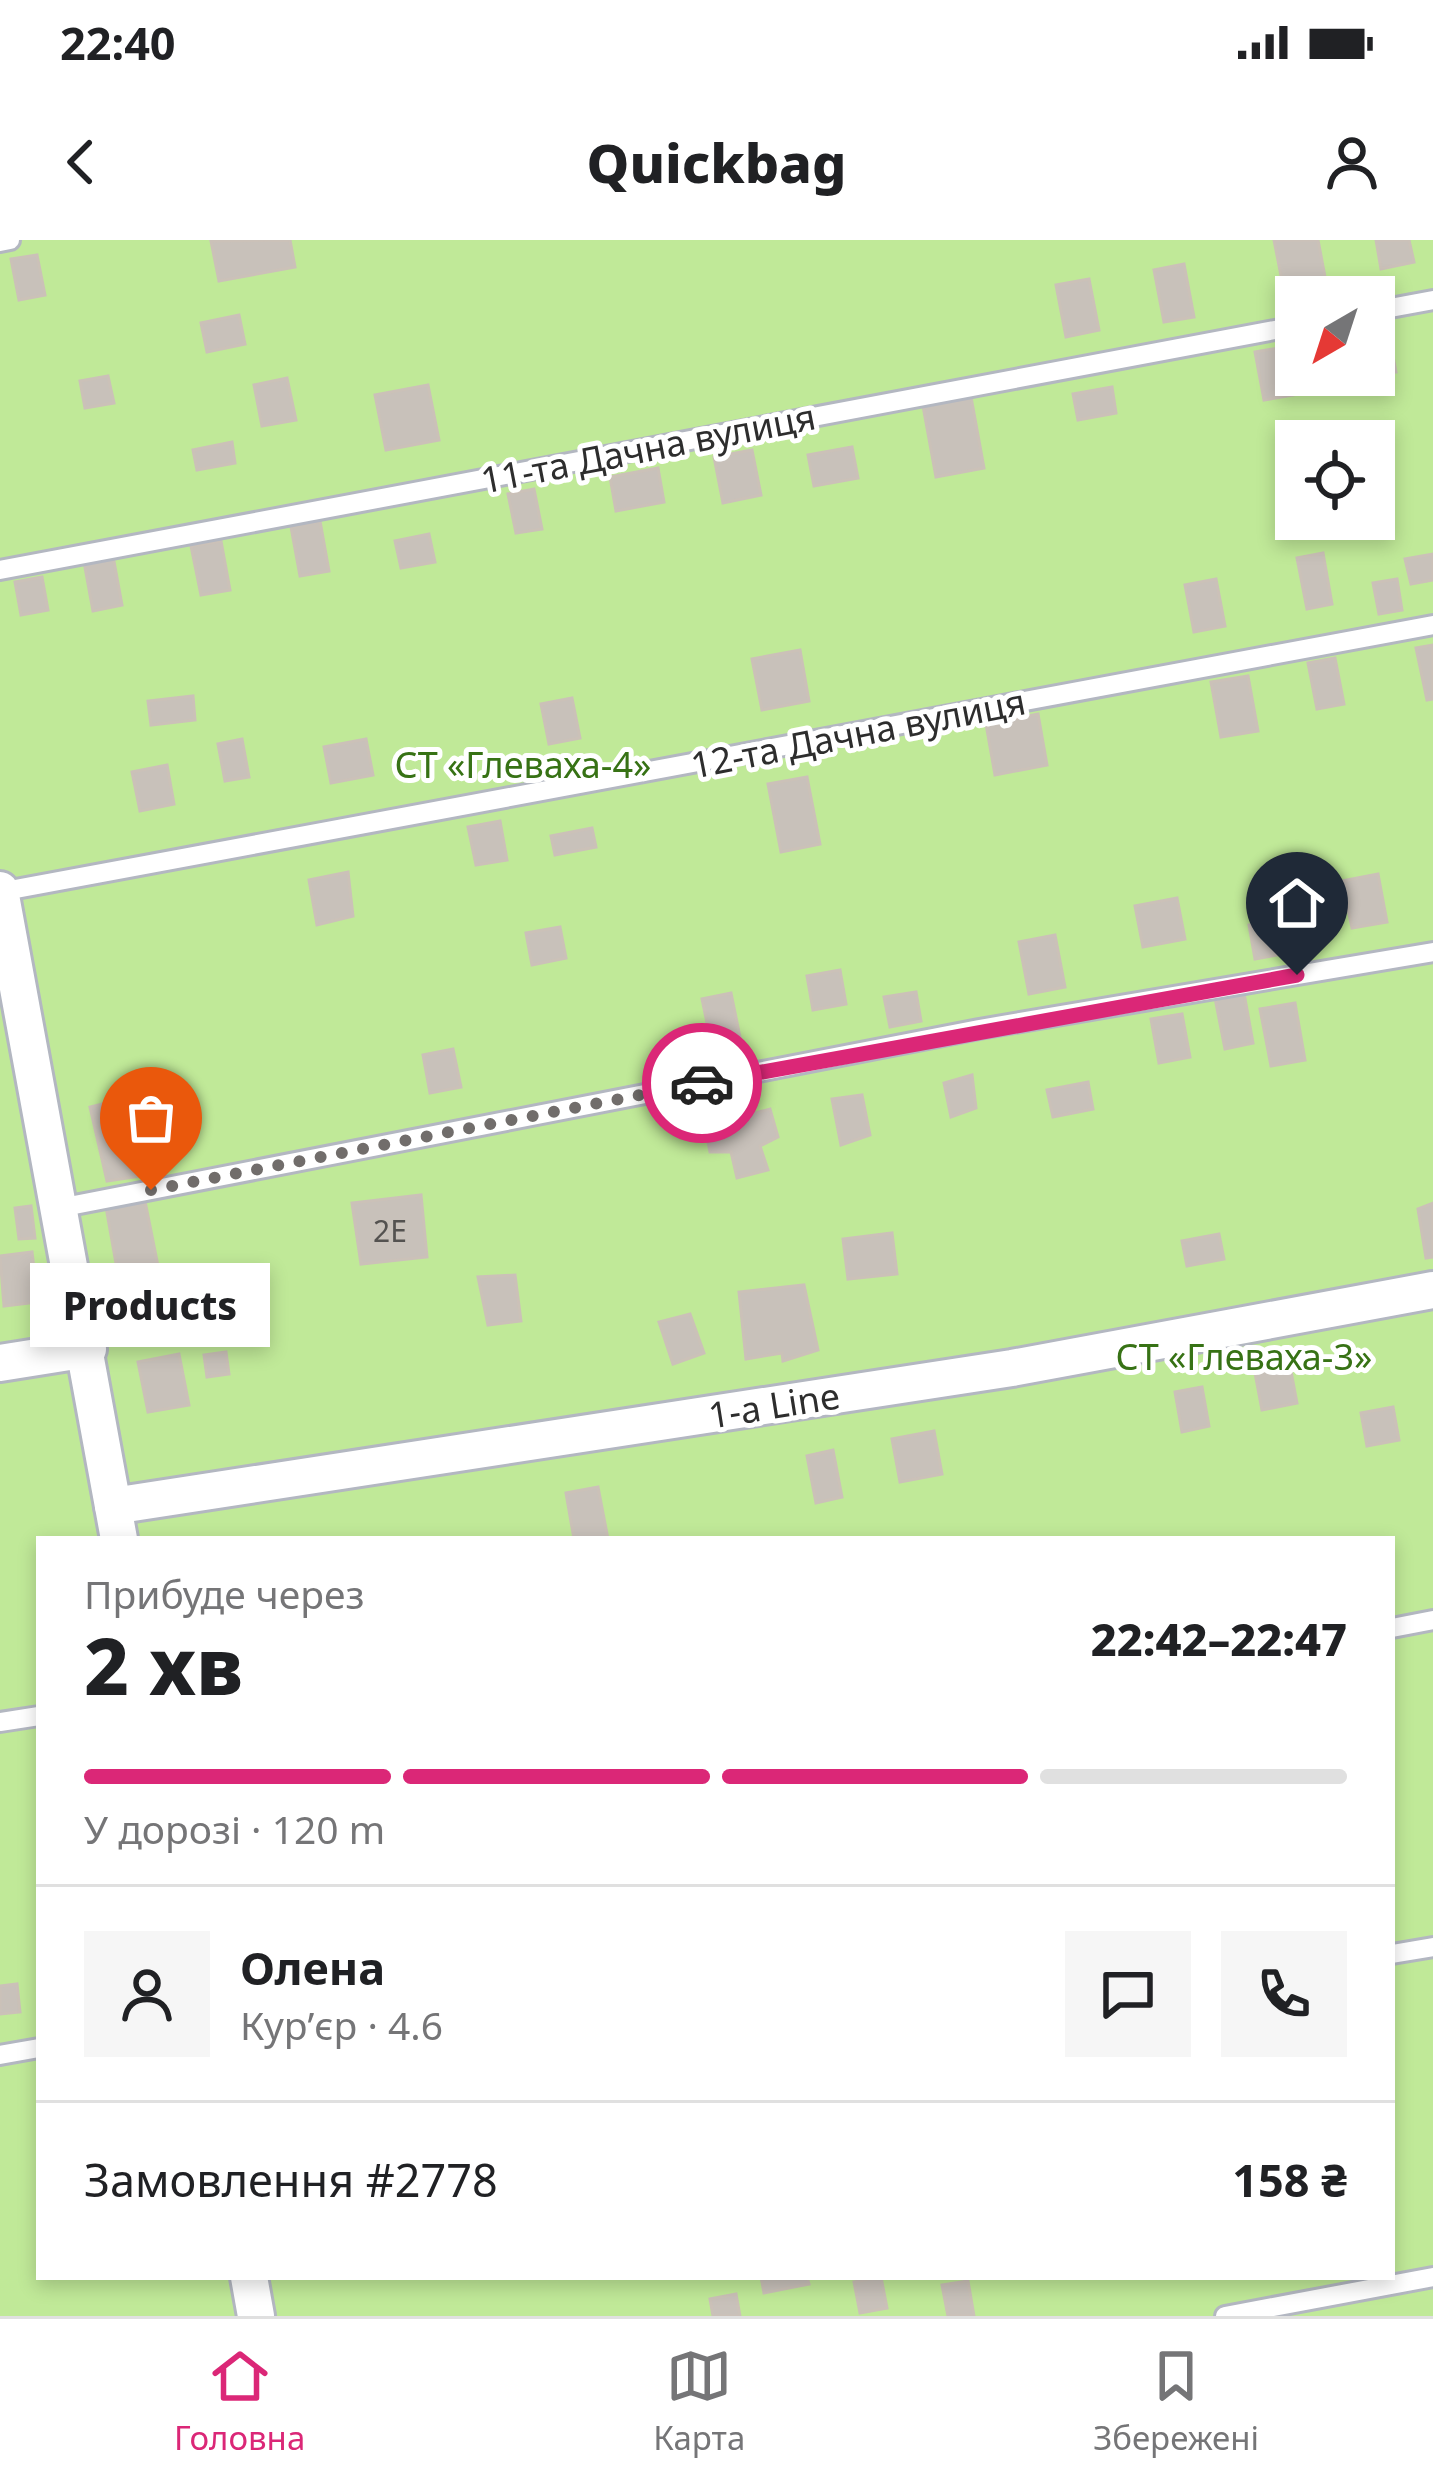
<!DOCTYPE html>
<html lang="uk">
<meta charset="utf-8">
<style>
body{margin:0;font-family:"Noto Sans",sans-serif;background:#f6f6f6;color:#202124;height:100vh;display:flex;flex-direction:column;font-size:45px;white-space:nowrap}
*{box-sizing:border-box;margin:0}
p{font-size:39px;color:#757577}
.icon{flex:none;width:66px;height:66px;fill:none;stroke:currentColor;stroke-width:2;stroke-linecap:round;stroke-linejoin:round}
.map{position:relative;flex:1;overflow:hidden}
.side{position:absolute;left:36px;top:1296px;width:1359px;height:744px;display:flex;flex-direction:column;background:#fff;border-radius:0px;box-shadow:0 6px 18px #0003}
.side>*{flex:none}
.needle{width:78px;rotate:219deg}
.controls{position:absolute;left:1275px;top:36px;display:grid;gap:24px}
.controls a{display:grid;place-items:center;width:120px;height:120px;border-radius:0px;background:#fff;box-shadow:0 6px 18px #0003;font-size:60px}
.pin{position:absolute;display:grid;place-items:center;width:102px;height:102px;color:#fff;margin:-123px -51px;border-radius:50% 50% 50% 0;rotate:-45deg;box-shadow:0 0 12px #0007}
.pin .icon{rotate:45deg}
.courier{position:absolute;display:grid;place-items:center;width:120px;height:120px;margin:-60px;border:9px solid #db2777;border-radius:50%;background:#fff;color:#222;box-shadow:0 3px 15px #0007}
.bubble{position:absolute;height:84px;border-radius:0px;background:#fff;box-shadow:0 6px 18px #0003;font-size:39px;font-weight:800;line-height:84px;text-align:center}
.summary em{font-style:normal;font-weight:800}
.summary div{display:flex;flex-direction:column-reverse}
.summary{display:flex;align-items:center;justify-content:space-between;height:204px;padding:0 48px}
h1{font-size:78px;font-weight:800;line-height:90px}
.bar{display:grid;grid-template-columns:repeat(4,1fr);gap:18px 12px;align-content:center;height:144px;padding:0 48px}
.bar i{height:15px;border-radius:9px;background:#e0e0e0}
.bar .active{background:#db2777}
.bar p{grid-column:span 4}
.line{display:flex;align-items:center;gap:30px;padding:0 48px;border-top:3px solid #e0e0e0}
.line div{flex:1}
.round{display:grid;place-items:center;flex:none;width:126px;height:126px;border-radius:0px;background:#f6f6f6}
.status{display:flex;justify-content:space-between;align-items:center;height:84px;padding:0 60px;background:#fff;direction:ltr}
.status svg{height:33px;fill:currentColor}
header{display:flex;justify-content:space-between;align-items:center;height:156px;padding:0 48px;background:#fff;font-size:54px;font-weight:800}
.menu{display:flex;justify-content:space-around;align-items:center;height:168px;border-top:3px solid #e0e0e0;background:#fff;font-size:33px;color:#757577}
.menu a{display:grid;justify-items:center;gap:6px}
.menu .active{color:#db2777}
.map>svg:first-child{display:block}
.green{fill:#c0e998;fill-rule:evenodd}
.building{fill:#c8c1ba;stroke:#cbc1b8;stroke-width:3}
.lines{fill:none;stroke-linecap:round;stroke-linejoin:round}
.lane-casing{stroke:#b3b7c1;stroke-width:24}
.street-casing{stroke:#b3b7c1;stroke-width:42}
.lane{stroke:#fff;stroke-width:18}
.street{stroke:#fff;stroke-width:36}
.done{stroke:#716d6b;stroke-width:12;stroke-dasharray:0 21.6}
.route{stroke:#db2777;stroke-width:15}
.labels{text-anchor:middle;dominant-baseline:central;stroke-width:10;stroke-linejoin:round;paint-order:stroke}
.number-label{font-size:30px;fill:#545250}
.street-label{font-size:36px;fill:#2d2d2d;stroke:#fff}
.park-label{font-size:36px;fill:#377215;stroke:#fff}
</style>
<div class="status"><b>22:40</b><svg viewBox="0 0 49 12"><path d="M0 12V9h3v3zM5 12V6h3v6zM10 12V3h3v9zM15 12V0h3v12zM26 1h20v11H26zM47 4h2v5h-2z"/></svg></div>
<header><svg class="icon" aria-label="back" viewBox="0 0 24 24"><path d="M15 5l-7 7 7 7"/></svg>Quickbag<svg class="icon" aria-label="person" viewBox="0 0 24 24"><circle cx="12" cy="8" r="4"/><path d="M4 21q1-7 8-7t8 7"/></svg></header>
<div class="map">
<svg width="1433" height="2076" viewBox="0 0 1433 2076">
<rect width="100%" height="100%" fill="#efe5df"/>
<!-- green -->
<g class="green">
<path d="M 0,0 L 1433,0 L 1433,2076 L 249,2076 L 242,2037 L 1392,2037 L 1392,1299 L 112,1299 L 0,650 ZM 1296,57 L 1374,57 L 1374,135 L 1296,135 ZM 1296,201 L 1374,201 L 1374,279 L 1296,279 Z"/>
<path d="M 0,684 L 109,1299 L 39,1299 L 39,2037 L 240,2037 L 247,2076 L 0,2076 Z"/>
</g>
<!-- building -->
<g class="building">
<path d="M 290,0 L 295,27 L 219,41 L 211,1 Z"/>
<path d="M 1274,0 L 1318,0 L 1326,42 L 1284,51 Z"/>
<path d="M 1376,0 L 1409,0 L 1414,22 L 1381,29 Z"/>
<path d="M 37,15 L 45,55 L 19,60 L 11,19 Z"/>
<path d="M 1184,24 L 1194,77 L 1164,82 L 1154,30 Z"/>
<path d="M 1089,39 L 1099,90 L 1066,97 L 1056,45 Z"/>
<path d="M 239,75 L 245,104 L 207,112 L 201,83 Z"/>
<path d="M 1389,95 L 1396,132 L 1352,140 L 1351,135 L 1374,135 L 1374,98 Z"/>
<path d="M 1284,107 L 1293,155 L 1264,160 L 1255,112 Z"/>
<path d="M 108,136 L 114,163 L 85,168 L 80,141 Z"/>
<path d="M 287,138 L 296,180 L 262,186 L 254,145 Z"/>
<path d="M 428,145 L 439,200 L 386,210 L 375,155 Z"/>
<path d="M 1112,147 L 1116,173 L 1078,180 L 1073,154 Z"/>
<path d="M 971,157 L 984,228 L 936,237 L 923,166 Z"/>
<path d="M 232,202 L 235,223 L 197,230 L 193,210 Z"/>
<path d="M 852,207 L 858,238 L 814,246 L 808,215 Z"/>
<path d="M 752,210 L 761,255 L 723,263 L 714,217 Z"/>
<path d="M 658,228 L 664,262 L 616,271 L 610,237 Z"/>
<path d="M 534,249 L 542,289 L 516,293 L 508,254 Z"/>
<path d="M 320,281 L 329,331 L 300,336 L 291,287 Z"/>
<path d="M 429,294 L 435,322 L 401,328 L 395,301 Z"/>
<path d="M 221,301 L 230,350 L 201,355 L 191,306 Z"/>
<path d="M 1323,313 L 1332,364 L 1307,369 L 1297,318 Z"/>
<path d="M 1433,314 L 1433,340 L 1411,344 L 1405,319 Z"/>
<path d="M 113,316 L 122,365 L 93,371 L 84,322 Z"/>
<path d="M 42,337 L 48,370 L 21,375 L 15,342 Z"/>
<path d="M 1216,339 L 1225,386 L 1194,392 L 1185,345 Z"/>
<path d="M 1397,339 L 1402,370 L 1379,374 L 1373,343 Z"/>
<path d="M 1433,405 L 1433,459 L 1427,460 L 1416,408 Z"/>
<path d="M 800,410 L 809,461 L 762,470 L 752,419 Z"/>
<path d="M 1335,418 L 1344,464 L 1317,469 L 1308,423 Z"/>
<path d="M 1248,436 L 1258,491 L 1221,497 L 1211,442 Z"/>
<path d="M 193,456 L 195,480 L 151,485 L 148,461 Z"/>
<path d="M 572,458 L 580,498 L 549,504 L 541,464 Z"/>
<path d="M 1038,474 L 1047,525 L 995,535 L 986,484 Z"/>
<path d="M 242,499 L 249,537 L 225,541 L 218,504 Z"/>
<path d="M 366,499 L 373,535 L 331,543 L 324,507 Z"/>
<path d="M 167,525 L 174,564 L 140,571 L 132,532 Z"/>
<path d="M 807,537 L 820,604 L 781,612 L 768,544 Z"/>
<path d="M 500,581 L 507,620 L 476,625 L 468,587 Z"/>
<path d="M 592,588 L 596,607 L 555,615 L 551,596 Z"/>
<path d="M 348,632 L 353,676 L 317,685 L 309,640 Z"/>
<path d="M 1378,634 L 1387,682 L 1352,688 L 1342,641 Z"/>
<path d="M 1177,658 L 1185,699 L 1143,707 L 1135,666 Z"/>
<path d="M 1277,680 L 1283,714 L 1255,719 L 1249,685 Z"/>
<path d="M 560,687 L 566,718 L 532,725 L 526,693 Z"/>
<path d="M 1055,695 L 1065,747 L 1029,754 L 1019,702 Z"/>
<path d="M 840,730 L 846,764 L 813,770 L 807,736 Z"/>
<path d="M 916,752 L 921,781 L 890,787 L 884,757 Z"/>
<path d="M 731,753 L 740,797 L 711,802 L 702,759 Z"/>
<path d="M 1244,753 L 1253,803 L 1225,809 L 1215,758 Z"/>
<path d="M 1295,763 L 1305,820 L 1271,826 L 1260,769 Z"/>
<path d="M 1182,774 L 1190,817 L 1159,823 L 1151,779 Z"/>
<path d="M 453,809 L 461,847 L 430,853 L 423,815 Z"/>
<path d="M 972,835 L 976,868 L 951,877 L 944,843 Z"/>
<path d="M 1088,842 L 1093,869 L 1053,877 L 1047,850 Z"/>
<path d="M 862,855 L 870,895 L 841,905 L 832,859 Z"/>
<path d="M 750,857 L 752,874 L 770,869 L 778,897 L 760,906 L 768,930 L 737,938 L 731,912 L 710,912 L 701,866 Z"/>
<path d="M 126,858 L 147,935 L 107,941 L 90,867 Z"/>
<path d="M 421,955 L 427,1017 L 361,1024 L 352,963 Z"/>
<path d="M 145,961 L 163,1051 L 122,1057 L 106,967 Z"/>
<path d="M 1433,963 L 1433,1017 L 1426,1018 L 1418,969 Z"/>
<path d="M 31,966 L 35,998 L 19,999 L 15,968 Z"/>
<path d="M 892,993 L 897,1034 L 848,1039 L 843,999 Z"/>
<path d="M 1219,994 L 1224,1019 L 1187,1026 L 1182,1001 Z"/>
<path d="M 32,1012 L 38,1062 L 4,1066 L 0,1016 Z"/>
<path d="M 515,1035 L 521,1081 L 488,1085 L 478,1037 Z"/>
<path d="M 804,1045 L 818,1110 L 783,1121 L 782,1113 L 746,1119 L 739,1052 Z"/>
<path d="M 174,1060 L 180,1094 L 131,1098 L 128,1068 Z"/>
<path d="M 690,1074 L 704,1113 L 673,1124 L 659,1082 Z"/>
<path d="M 226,1112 L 229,1134 L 207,1137 L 204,1115 Z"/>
<path d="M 179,1114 L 189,1165 L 148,1172 L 138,1122 Z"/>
<path d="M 1290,1126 L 1297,1163 L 1262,1170 L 1255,1133 Z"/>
<path d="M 1202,1147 L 1209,1186 L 1182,1192 L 1175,1152 Z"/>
<path d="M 1393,1167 L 1399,1200 L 1367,1206 L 1361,1173 Z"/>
<path d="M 934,1191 L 942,1234 L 900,1242 L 892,1199 Z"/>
<path d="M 833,1210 L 842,1257 L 816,1263 L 807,1216 Z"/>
<path d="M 598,1247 L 608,1299 L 574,1299 L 566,1253 Z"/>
<path d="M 17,1744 L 20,1772 L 0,1774 L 0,1746 Z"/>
<path d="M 761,2037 L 807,2037 L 809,2044 L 764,2053 Z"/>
<path d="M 881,2037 L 887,2068 L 860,2073 L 854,2042 Z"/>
<path d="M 968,2041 L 974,2076 L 948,2076 L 942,2045 Z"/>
<path d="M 736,2054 L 740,2076 L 713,2076 L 710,2059 Z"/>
</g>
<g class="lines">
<defs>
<g id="lane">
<path d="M 0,2 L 10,0"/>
<path d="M 1374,71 L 1433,60"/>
<path d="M 0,330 L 1296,86"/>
<path d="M 0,652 L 1433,385"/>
<path d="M 59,968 L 979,789 L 1433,712"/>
<path d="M 1392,1388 L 1433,1380"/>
<path d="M 0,1482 L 39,1476"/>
<path d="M 1392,1714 L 1433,1707"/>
<path d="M 0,1815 L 39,1808"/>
<path d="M 1225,2076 L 1433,2037"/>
</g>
<g id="street">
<path d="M 0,650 L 119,1299"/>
<path d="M 0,1123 L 88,1109"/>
<path d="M 113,1266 L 1012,1128 L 1433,1050"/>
<path d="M 249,2037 L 256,2076"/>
</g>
</defs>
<!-- lane casing -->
<use href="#lane" class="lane-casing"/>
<!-- street casing -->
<use href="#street" class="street-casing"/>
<!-- lane -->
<use href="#lane" class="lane"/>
<!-- street -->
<use href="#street" class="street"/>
</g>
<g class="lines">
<!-- done -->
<path class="done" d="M 151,950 L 702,843"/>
<!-- route -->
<path class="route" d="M 702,843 L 1297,735"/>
</g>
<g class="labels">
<!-- number labels -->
<g class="number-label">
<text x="390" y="990">2Е</text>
</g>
<!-- street labels -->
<g class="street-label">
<text transform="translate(648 208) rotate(-11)">11-та Дачна вулиця</text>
<text transform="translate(858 493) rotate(-11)">12-та Дачна вулиця</text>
<text transform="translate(774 1165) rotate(-9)">1-a Line</text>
</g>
<!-- park labels -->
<g class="park-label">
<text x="523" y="524">СТ «Глеваха-4»</text>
<text x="1244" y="1116">СТ «Глеваха-3»</text>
</g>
</g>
</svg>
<div class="controls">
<a><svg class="needle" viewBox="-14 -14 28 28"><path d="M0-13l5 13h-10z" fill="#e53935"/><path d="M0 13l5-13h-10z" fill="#757577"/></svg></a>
<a><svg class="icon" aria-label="locate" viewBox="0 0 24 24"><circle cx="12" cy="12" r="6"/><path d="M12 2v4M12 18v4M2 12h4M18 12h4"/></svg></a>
</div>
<div class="pin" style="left:151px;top:950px;background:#ea580c"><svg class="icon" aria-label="bag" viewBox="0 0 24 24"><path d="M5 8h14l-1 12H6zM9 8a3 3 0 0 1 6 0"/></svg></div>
<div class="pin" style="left:1297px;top:735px;background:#1f2937"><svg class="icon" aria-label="home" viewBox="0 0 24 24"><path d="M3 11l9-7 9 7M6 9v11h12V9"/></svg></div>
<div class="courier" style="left:702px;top:843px"><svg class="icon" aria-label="car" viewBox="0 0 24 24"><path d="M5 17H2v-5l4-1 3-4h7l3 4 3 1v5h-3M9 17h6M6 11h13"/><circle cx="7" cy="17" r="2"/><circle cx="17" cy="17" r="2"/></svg></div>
<div class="bubble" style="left:30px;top:1023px;width:240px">Products</div>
<section class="side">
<div class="summary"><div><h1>2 хв</h1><p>Прибуде через</p></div><em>22:42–22:47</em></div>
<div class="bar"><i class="active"></i><i class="active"></i><i class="active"></i><i></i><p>У дорозі · 120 m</p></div>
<div class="line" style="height:216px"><a class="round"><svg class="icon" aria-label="person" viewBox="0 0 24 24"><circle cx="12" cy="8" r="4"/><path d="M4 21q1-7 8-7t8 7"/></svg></a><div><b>Олена</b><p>Кур’єр · 4.6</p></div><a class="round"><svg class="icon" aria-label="chat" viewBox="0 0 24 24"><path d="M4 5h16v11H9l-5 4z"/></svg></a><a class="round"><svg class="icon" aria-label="phone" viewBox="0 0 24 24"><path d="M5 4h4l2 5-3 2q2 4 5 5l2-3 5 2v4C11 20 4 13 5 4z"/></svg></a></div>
<div class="line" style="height:156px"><div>Замовлення #2778</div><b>158 ₴</b></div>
</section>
</div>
<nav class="menu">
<a class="active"><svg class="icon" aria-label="home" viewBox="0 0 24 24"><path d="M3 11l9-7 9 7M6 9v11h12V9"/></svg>Головна</a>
<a><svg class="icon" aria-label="map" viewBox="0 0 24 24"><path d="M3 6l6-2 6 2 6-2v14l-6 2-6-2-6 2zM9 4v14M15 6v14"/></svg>Карта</a>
<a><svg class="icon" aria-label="saved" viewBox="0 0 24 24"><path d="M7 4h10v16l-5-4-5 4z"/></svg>Збережені</a>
</nav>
